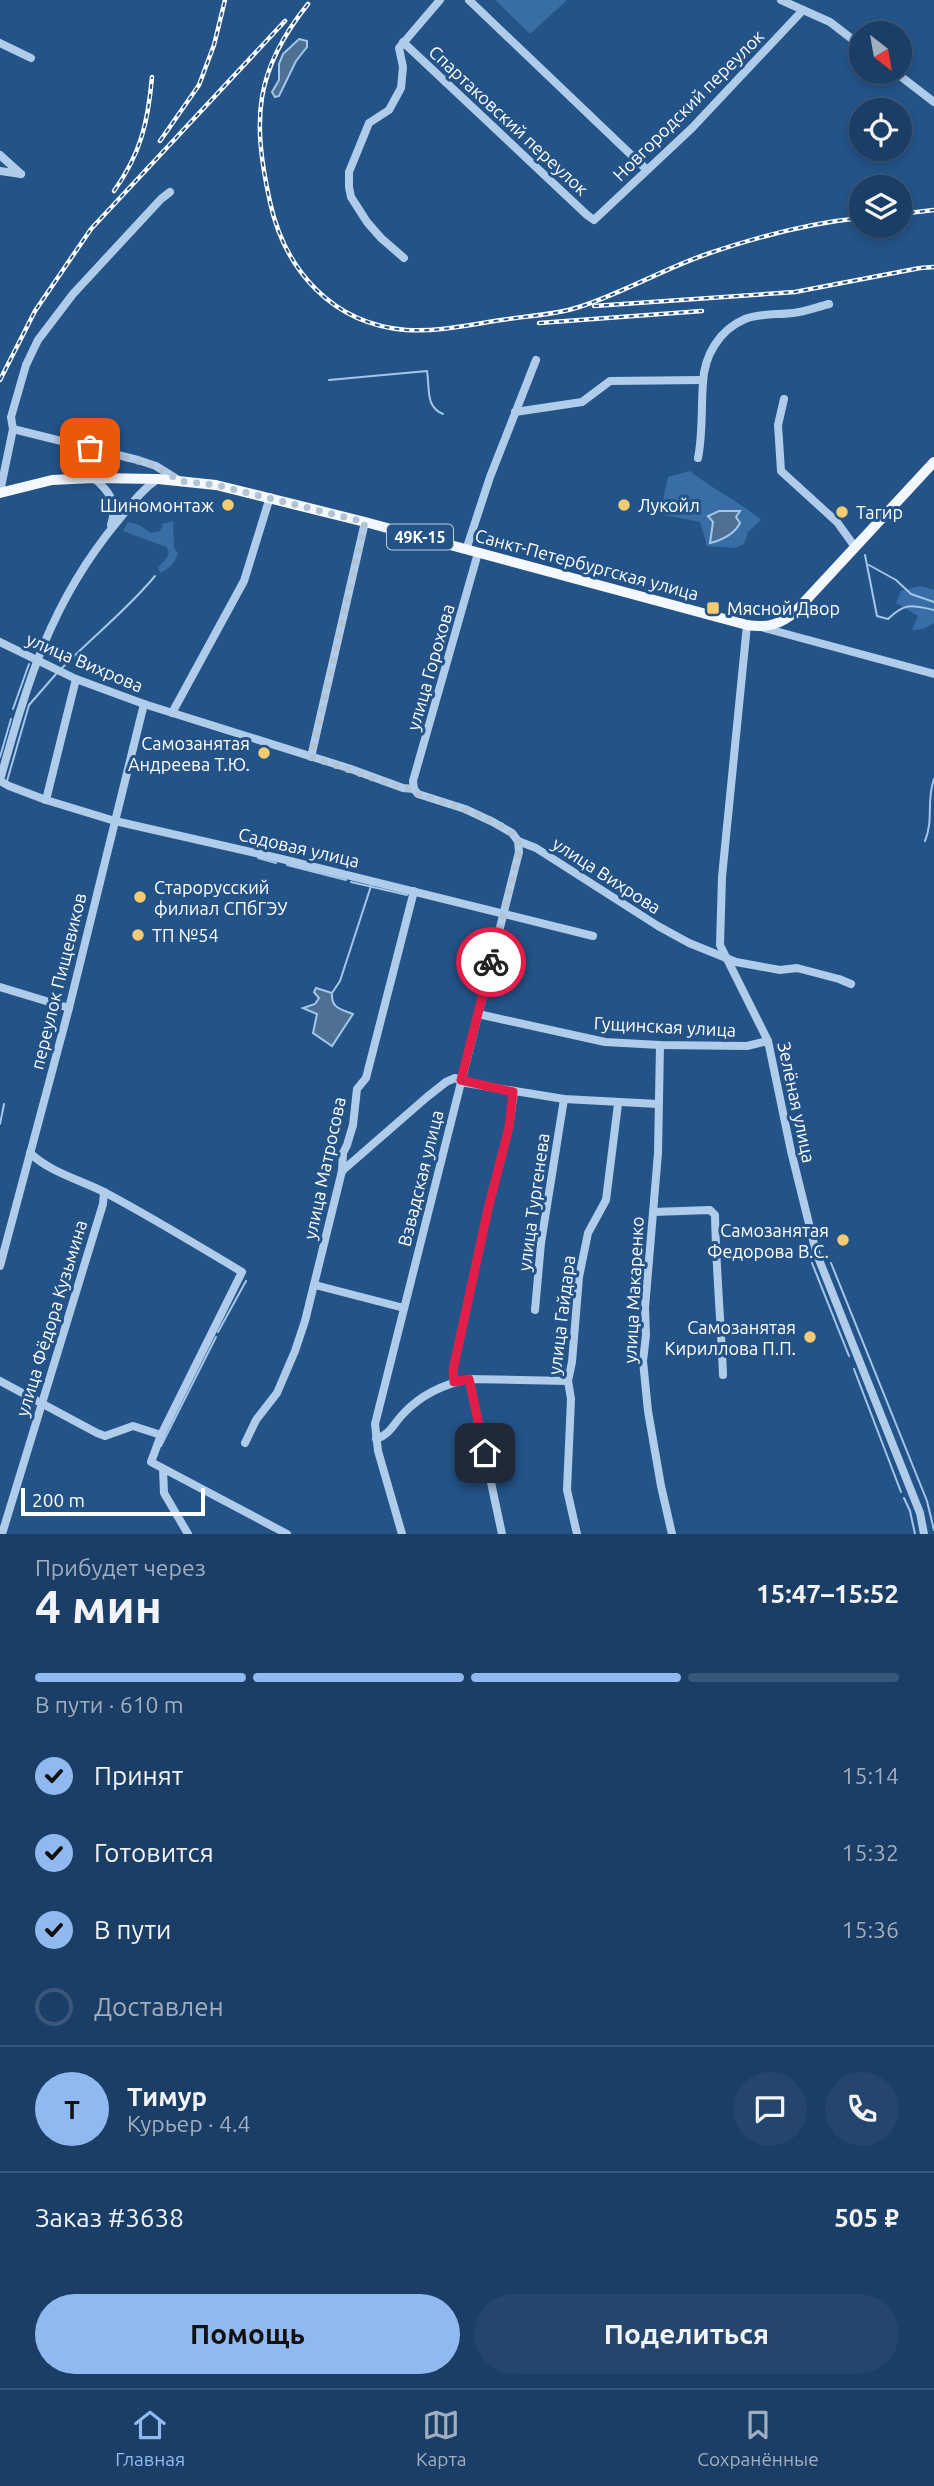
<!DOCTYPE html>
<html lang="ru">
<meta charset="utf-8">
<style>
body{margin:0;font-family:Ubuntu,sans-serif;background:#24456c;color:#f1f3f6;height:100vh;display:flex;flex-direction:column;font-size:26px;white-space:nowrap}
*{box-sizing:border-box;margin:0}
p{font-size:23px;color:#a0aebf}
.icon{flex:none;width:38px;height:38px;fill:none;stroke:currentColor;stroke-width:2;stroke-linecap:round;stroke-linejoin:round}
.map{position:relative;height:1534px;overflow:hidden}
.details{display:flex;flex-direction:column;background:#1b3e66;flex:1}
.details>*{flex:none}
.needle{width:46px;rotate:149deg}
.tools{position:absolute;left:849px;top:21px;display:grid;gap:14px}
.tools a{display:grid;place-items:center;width:63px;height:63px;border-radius:50%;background:#1b3e66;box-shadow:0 4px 10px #0003,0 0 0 2px #39577a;font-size:35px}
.scale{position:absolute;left:21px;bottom:18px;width:184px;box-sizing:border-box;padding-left:7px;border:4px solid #fff;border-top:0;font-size:19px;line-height:24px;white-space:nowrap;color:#fff;-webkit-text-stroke:5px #245388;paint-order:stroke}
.pin{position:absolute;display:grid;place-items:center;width:60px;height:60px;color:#fff;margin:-30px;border-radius:14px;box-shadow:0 4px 10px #0006}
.courier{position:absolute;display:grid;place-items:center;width:70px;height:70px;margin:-35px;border:5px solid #e11d48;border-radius:50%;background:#fff;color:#222;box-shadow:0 2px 9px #0007}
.headline em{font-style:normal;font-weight:600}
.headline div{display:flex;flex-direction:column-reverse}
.headline{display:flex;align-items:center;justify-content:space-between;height:119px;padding:0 35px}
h1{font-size:46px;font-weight:600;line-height:52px}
.bar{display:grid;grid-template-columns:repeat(4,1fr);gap:10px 7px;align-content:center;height:84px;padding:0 35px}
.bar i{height:9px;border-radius:5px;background:#39577a}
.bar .active{background:#90b9f0}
.bar p{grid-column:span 4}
.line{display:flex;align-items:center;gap:18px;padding:0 35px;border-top:2px solid #39577a}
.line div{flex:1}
.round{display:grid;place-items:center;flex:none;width:74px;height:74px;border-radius:37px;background:#24456c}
ol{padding:0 35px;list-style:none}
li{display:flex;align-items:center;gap:21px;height:77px}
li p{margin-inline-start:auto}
li .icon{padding:7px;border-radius:50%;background:#90b9f0;color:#111;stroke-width:4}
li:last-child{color:#a0aebf}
li i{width:38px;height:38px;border:4px solid #39577a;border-radius:50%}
.primary-button{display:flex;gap:14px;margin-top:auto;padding:14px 35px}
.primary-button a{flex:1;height:80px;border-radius:42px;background:#90b9f0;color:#111;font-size:28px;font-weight:600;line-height:80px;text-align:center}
.primary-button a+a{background:#24456c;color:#f1f3f6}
.menu{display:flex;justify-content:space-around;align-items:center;height:98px;border-top:2px solid #39577a;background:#1b3e66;font-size:19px;color:#a0aebf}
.menu a{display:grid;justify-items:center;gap:4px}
.menu .active{color:#90b9f0}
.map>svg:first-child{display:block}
.green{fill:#386ea5}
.water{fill:#4d7094;stroke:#a3c7ea;stroke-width:2}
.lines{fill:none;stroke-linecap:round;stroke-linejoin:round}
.stream{stroke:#a3c7ea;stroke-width:2}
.minor{stroke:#afccea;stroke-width:8}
.major{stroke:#f3f8fe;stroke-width:10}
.rail-casing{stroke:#fff;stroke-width:4.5}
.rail{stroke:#245388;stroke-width:2;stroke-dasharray:5;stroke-linecap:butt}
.done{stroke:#b2c3d5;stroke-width:7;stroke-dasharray:0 12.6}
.route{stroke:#e11d48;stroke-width:9}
.poi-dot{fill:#f4ca72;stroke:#245388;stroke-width:2.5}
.labels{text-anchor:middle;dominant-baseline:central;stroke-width:6;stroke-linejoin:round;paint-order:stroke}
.shield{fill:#245388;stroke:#bdcbdb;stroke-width:2}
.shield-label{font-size:16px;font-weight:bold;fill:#fff}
.street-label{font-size:18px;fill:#fff;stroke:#245388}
.poi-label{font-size:18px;fill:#fff;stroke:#245388;text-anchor:start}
</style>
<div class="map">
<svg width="934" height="1534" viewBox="0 0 934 1534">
<rect width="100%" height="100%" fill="#245388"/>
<!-- green -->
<g class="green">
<path d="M 495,0 L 567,0 L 530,34 Z"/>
<path d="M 690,471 C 712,489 739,501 761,520 L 748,532 L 744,544 L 735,548 L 707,546 L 700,522 L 660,514 L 668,477 Z"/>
<path d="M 173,521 L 174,548 L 178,553 C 175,563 170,568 160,573 L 158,567 L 167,558 L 169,552 L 166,547 L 123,531 L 128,522 L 139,525 L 151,533 L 160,531 L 163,524 Z"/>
<path d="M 920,586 L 934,590 L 934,623 L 923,629 L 912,630 L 918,616 L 896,603 L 901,591 Z"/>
</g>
<!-- water -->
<g class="water">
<path d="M 299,39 L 307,41 L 307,47 L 296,61 L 279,96 L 275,97 L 272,92 L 279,80 L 279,64 L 283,54 Z"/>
<path d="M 719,511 L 740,511 L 736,517 L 740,523 C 734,535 722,540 710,543 L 713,522 L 708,516 Z"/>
<path d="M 316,988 L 332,993 C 331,1008 340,1009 353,1014 L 332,1046 L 313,1033 L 317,1014 L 303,1008 L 315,1004 L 319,998 L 314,992 Z"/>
</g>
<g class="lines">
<!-- stream -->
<g class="stream">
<path d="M 329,380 L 427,371 C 430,388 425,407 443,414"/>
<path d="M 865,555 L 877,616 L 888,619 C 905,602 912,605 934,610"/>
<path d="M 869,565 L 896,580 L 911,594 L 934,602"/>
<path d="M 61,669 C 92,637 127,610 155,576"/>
<path d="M 13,709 L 29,664"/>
<path d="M 0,757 L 11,719"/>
<path d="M 7,781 L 29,705 L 56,674"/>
<path d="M 925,841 C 934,819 926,801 934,779"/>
<path d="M 258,858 L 276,863"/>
<path d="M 287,865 L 346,880"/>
<path d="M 351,882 L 407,895"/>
<path d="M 332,993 L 340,981 L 371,886"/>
<path d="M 0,1124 L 4,1104"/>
<path d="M 812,1263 L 849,1356"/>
<path d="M 831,1263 L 927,1501 L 934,1530"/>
<path d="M 218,1332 L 246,1281"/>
<path d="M 854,1369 L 901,1492"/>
<path d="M 161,1446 L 216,1337"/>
<path d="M 904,1498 L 910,1511 L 915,1534"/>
</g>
<!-- minor -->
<g class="minor">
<path d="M 469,0 L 647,170"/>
<path d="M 781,0 L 830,22 L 861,46"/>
<path d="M 403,42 L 587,215 L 594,220 L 692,128 L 803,10"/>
<path d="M 0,43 L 31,58"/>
<path d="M 895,72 L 934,102"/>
<path d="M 0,155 L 21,174"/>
<path d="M 0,171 L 21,174"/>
<path d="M 404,258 L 381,238 L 367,222 L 351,197 L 349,187 L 349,172 L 369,123 L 389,110 L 401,88 L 403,67 L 399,48 L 440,0"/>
<path d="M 784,399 L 778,425 L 781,471 L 837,522 L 855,547"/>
<path d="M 515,412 L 582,402 L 610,381 L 703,380"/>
<path d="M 13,429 L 138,460 L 156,466 L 180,481"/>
<path d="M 698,458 C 703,433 701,408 703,383 C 704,356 719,330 745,319 C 760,313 777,315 793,313 C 805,312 817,307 829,304"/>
<path d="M 94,478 C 110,492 118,503 111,525"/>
<path d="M 0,492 L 13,429 L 11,417 L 26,365 L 38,340 L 73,294 L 161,199 L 170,192"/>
<path d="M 466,550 L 490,477 L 536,360"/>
<path d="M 747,625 L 722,877 L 720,945 L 768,1041 L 791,1151 L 816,1252 L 920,1513 L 924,1534"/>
<path d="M 764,628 L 934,674"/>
<path d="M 0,642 L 76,679 L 144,704 L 351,769 L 403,788 L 414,789 L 418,794 L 465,809 L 493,822 L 512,833 L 518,841 L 536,848 L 658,926 L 689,943 L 736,962 L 780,970 L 797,968 L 839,979 L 851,984"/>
<path d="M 172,713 L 244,581 L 270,497"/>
<path d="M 311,757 L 365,522"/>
<path d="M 0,780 C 28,681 50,603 117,522 C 130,506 141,490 158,479"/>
<path d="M 0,781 L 9,786 L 46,800 L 115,821 L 282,859 L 593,936"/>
<path d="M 414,789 L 413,781 L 478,553"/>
<path d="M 46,800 L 76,679"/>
<path d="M 0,987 L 69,1008"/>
<path d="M 478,1014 L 605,1042 L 660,1045 L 747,1046 L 768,1041"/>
<path d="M 660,1045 L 658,1153 L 645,1308 L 646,1335 L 643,1361 L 648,1411 L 661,1486 L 672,1534"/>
<path d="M 30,1153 C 51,1173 81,1180 106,1193 C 153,1218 197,1245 242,1272 L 161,1435 L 151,1462 L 287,1534"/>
<path d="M 342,1171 L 427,1097 L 446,1082 L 455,1078 L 466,1083 L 564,1099 L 658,1104"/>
<path d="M 653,1212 L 710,1210 L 715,1215 C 716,1269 721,1322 723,1375"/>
<path d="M 0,1266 L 69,1008 L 144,704"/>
<path d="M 315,1285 L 404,1308"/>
<path d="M 535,1310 L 541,1243 L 564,1099"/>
<path d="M 469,1379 L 502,1534"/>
<path d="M 0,1381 L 97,1433 L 105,1436 L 133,1426 L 161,1435"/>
<path d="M 454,1382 L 453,1370 L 488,1209 L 509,1127 L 514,1092"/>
<path d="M 376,1439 C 391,1434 393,1424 404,1413 C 421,1395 444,1384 469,1379 L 568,1381"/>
<path d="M 245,1443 L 256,1420 L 277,1393 L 295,1351 L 305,1321 L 342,1171 L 343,1153 L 347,1145 L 353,1125 L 357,1089 L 366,1078 L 414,891"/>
<path d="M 163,1469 L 164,1493 L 188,1534"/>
<path d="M 2,1534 L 103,1204 L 104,1192"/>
<path d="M 402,1534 L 378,1451 L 375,1424 L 519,852 L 518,841"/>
<path d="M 577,1534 L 567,1490 L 571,1399 L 568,1381 L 572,1362 L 579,1277 L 588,1233 L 606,1200 L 618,1104"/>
</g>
<!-- major -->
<path class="major" d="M 0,493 L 52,480 L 94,478 L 158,479 L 216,485 L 365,522 L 747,625 C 766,628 780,625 795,612 L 934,462"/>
<defs>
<g id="rail">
<path d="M 308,4 C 254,71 252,120 270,202 C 285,271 333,324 406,330 C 438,332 469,325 501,320 C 526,316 555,315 579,307 C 623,293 663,269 707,254 C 757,237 808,223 861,218"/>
<path d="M 160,141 L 199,85 L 214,45 L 225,0"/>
<path d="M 114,191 C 141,153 148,122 152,77"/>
<path d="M 900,214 L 934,210"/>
<path d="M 594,306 L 795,292 L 920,268 L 934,267"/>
<path d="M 539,323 L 702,311"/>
<path d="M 0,380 L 35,311 L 91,229 L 285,21"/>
</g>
</defs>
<!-- rail casing -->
<use href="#rail" class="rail-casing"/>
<!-- rail -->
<use href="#rail" class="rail"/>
</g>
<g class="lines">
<!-- done -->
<path class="done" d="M 90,448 L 156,466 L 180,481 L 216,485 L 365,522 L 311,757 L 403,788 L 414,789 L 418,794 C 440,801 508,820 518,841 C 518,842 519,850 519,852 L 491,962"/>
<!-- route -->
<path class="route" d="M 485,1453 L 469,1379 L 454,1382 L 453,1370 L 488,1209 L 509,1127 L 513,1092 L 461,1080 L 491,962"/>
</g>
<!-- markers -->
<g class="poi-dot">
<circle cx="228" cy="505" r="7"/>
<circle cx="624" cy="505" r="7"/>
<circle cx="842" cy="512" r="7"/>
<rect x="706" y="601" width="14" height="14" rx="3.5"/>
<circle cx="264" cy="753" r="7"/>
<circle cx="140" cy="897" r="7"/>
<circle cx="138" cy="935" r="7"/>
<circle cx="843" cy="1240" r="7"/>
<circle cx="810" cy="1337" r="7"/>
</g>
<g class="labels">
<!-- shield labels -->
<rect class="shield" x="387" y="524.5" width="66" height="25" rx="5"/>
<g class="shield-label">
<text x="420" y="537">49К-15</text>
</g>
<!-- street labels -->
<g class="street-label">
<text transform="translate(688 105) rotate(-45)">Новгородский переулок</text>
<text transform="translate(509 120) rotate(43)">Спартаковский переулок</text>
<text transform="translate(587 564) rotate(15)">Санкт-Петербургская улица</text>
<text transform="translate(85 662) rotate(23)">улица Вихрова</text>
<text transform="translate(430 667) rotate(-74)">улица Горохова</text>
<text transform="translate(299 847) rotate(13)">Садовая улица</text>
<text transform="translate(607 875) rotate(33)">улица Вихрова</text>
<text transform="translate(58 981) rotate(-76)">переулок Пищевиков</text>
<text transform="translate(665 1026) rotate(3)">Гущинская улица</text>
<text transform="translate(797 1102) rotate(78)">Зелёная улица</text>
<text transform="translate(324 1168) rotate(-78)">улица Матросова</text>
<text transform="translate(420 1178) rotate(-76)">Взвадская улица</text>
<text transform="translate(533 1202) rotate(-82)">улица Тургенева</text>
<text transform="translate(633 1290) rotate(-87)">улица Макаренко</text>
<text transform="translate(561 1315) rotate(-83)">улица Гайдара</text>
<text transform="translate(51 1318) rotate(-73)">улица Фёдора Кузьмина</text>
</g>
<!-- poi labels -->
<g class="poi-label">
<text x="214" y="505" text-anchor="end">Шиномонтаж</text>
<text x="638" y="505">Лукойл</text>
<text x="856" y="512">Тагир</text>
<text x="727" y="608">Мясной Двор</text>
<text x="250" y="743" text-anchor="end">Самозанятая<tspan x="250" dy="21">Андреева Т.Ю.</tspan></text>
<text x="154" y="887">Старорусский<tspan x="154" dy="21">филиал СПбГЭУ</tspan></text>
<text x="152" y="935">ТП №54</text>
<text x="829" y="1230" text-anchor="end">Самозанятая<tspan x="829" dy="21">Федорова В.С.</tspan></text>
<text x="796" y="1327" text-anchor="end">Самозанятая<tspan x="796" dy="21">Кириллова П.П.</tspan></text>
</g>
</g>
</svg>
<div class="tools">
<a><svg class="needle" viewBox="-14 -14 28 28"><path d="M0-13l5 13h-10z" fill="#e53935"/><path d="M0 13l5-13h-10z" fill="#a0aebf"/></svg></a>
<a><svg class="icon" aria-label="locate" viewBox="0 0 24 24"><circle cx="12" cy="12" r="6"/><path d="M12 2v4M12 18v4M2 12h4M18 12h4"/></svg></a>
<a><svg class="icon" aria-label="layers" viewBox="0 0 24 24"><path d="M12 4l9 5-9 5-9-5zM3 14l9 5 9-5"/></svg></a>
</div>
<div class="scale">200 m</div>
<div class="pin" style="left:90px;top:448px;background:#ea580c"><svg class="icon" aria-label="bag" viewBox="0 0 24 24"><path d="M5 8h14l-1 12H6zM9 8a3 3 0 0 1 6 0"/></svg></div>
<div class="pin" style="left:485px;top:1453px;background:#1f2937"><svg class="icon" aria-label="home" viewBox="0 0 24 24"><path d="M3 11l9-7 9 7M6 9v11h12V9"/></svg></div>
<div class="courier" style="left:491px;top:962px"><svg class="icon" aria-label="bike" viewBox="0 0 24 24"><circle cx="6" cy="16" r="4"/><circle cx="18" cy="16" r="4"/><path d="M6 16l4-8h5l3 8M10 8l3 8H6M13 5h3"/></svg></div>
</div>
<section class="details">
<div class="headline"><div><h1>4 мин</h1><p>Прибудет через</p></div><em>15:47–15:52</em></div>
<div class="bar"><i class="active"></i><i class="active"></i><i class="active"></i><i></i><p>В пути · 610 m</p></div>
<ol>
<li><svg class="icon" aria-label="check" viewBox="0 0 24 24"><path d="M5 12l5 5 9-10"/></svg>Принят<p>15:14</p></li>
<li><svg class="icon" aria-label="check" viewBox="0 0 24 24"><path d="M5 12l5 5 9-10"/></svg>Готовится<p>15:32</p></li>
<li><svg class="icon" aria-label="check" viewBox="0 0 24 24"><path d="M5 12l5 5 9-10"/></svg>В пути<p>15:36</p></li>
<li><i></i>Доставлен</li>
</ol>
<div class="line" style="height:126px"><b class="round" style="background:#90b9f0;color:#111">Т</b><div><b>Тимур</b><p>Курьер · 4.4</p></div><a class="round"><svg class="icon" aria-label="chat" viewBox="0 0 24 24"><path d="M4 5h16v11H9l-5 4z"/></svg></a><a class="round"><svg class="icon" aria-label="phone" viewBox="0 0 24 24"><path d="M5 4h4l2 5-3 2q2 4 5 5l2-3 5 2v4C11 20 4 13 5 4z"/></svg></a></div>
<div class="line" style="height:91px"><div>Заказ #3638</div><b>505 ₽</b></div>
<div class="primary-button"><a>Помощь</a><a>Поделиться</a></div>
</section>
<nav class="menu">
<a class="active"><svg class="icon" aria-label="home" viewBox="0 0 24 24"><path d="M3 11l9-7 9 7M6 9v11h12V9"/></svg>Главная</a>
<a><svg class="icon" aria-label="map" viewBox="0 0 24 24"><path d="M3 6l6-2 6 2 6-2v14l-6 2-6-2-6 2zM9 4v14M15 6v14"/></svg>Карта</a>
<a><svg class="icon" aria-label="saved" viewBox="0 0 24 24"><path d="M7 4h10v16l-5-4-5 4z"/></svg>Сохранённые</a>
</nav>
